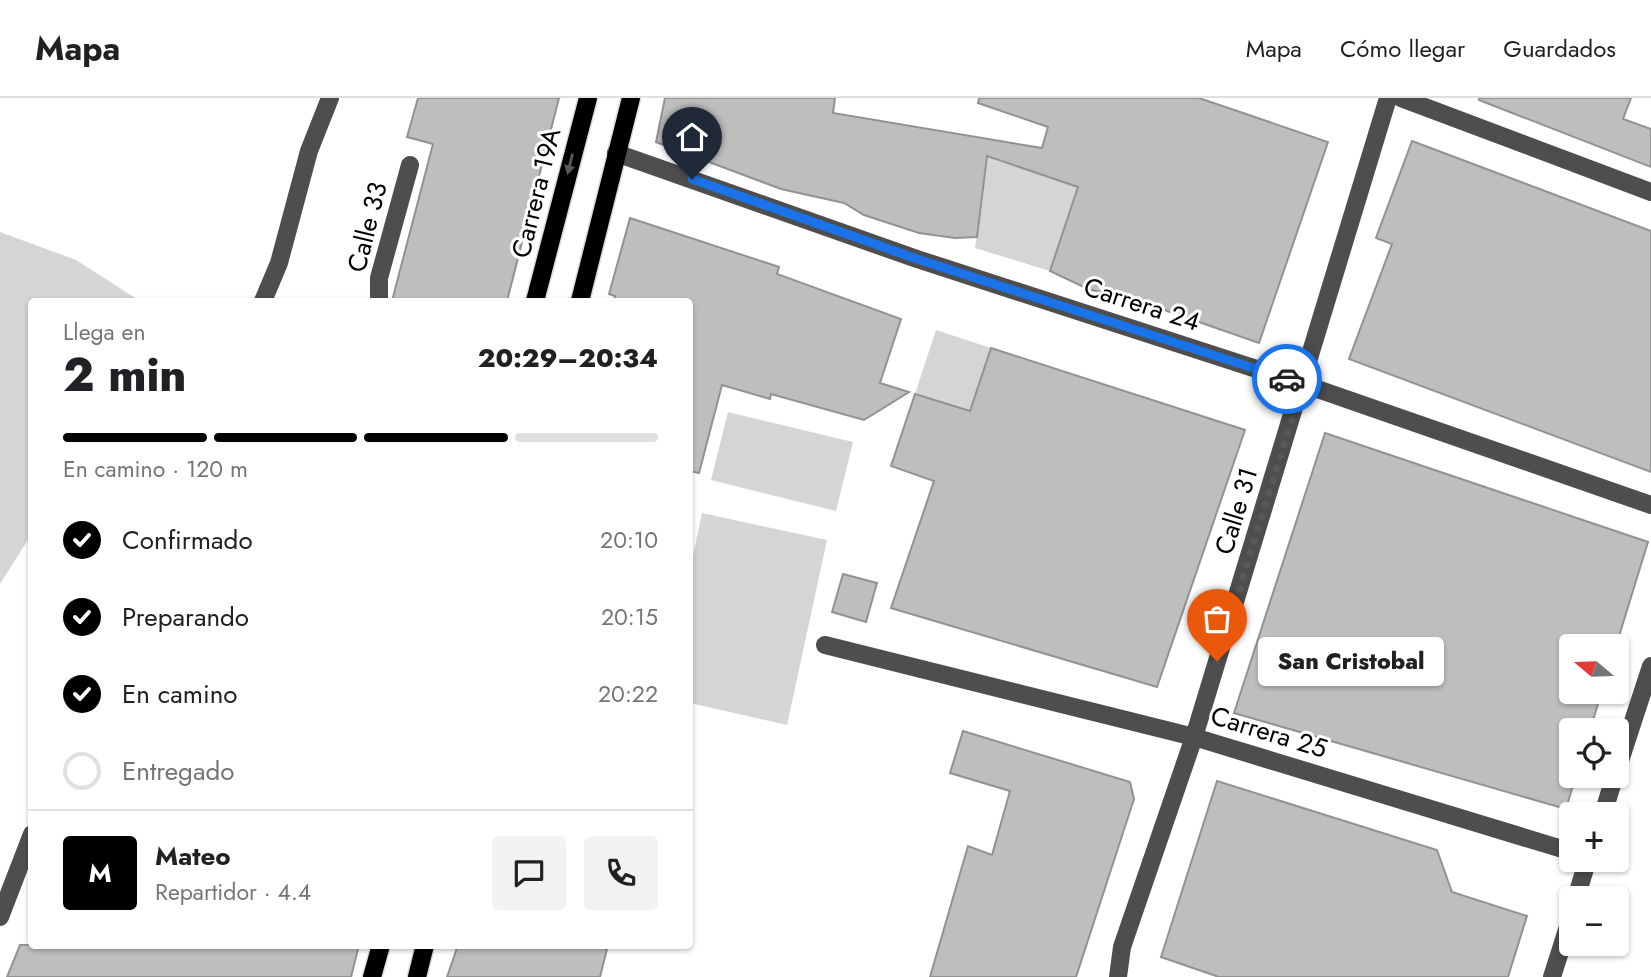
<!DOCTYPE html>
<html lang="es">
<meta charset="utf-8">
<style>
body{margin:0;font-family:Jost,sans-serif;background:#f2f2f2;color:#202124;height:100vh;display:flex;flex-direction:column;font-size:26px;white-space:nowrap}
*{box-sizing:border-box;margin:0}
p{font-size:23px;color:#757577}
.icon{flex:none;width:38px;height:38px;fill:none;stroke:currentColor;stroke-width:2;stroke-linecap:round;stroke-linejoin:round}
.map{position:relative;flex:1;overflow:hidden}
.details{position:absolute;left:28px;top:200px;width:665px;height:651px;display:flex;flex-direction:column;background:#fff;border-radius:7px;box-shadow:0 2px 5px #0004}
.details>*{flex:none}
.needle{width:46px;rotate:289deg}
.tools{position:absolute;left:1559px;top:536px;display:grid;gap:14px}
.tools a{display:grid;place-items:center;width:70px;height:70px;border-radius:7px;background:#fff;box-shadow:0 2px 5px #0004;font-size:35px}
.pin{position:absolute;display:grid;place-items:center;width:60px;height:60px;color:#fff;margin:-72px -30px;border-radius:50% 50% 50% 0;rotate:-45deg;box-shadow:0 0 7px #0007}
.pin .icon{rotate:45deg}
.courier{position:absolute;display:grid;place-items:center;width:70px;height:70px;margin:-35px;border:5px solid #1a73e8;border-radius:50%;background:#fff;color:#222;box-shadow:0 2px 9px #0007}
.bubble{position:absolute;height:49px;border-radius:7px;background:#fff;box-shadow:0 2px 5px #0004;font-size:23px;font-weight:800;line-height:49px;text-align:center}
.summary em{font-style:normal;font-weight:800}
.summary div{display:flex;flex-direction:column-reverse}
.summary{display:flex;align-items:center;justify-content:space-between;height:119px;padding:0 35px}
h1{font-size:46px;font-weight:800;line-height:52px}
.bar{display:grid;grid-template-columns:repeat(4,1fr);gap:10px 7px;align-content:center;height:84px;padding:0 35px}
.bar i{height:9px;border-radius:5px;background:#e0e0e0}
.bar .active{background:#000}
.bar p{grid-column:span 4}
.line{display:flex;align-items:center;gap:18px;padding:0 35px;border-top:2px solid #e0e0e0}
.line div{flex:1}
.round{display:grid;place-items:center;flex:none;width:74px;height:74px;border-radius:7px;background:#f2f2f2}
ol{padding:0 35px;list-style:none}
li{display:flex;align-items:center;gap:21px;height:77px}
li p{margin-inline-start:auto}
li .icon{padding:7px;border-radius:50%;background:#000;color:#fff;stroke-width:4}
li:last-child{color:#757577}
li i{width:38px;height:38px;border:4px solid #e0e0e0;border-radius:50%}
header{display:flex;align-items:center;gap:42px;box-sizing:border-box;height:98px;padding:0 35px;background:#fff;border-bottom:2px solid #e0e0e0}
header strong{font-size:33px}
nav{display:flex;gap:38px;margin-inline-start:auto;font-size:24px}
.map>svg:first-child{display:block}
.green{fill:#d5d5d5}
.building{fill:#bebebe;stroke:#929292;stroke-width:2}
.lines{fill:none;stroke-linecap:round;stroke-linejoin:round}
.major-casing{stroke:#dbdbdb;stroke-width:21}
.minor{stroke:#4e4e4e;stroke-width:18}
.major{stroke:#000;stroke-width:18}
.oneway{fill:#595959}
.done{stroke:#595959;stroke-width:7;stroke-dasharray:0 12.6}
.route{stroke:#1a73e8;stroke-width:9}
.labels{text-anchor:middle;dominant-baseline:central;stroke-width:6;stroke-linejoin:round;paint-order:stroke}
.street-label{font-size:26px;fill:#000;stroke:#fff}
</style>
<header>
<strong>Mapa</strong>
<nav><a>Mapa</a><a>Cómo llegar</a><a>Guardados</a></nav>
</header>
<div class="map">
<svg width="1651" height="879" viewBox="0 0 1651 879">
<rect width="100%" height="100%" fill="#fff"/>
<!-- green -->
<g class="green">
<path d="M 987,58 L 1078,89 L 1050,173 L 975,150 Z"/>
<path d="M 0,134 L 76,162 L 140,203 L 32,203 L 31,437 L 0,486 Z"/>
<path d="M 936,232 L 991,250 L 970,314 L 915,296 Z"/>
<path d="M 728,314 L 853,344 L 836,413 L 711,382 Z"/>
<path d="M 702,415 L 827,442 L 787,627 L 690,605 L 690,472 Z"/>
</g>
<!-- building -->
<g class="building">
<path d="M 418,0 L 559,0 L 507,203 L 392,203 L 433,46 L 407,39 Z"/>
<path d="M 665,0 L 835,0 L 833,15 L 1042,50 L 1048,29 L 978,5 L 979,0 L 1199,0 L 1328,44 L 1259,245 L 1150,207 L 1088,191 L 1050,173 L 1078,89 L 987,58 L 977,139 L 955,140 L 919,135 L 864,117 L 844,105 L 781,91 L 656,44 Z"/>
<path d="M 1479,0 L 1631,0 L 1623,21 L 1651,31 L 1651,69 L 1479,2 Z"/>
<path d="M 1412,43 L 1651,133 L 1651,374 L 1349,261 L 1392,146 L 1376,140 Z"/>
<path d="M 630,120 L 779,169 L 777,176 L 901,221 L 880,285 L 909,294 L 864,322 L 771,296 L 770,301 L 722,287 L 699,375 L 690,373 L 690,203 L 614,203 L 615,198 L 609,196 Z"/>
<path d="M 991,250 L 1245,332 L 1157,589 L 891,510 L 934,383 L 891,368 L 915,296 L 970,313 Z"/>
<path d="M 1325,335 L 1648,444 L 1616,548 L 1572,548 L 1572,593 L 1602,593 L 1590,632 L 1572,632 L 1572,677 L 1576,677 L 1566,711 L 1234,615 Z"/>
<path d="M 843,476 L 877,485 L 866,524 L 832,514 Z"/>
<path d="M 963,633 L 1130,684 L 1134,701 L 1076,879 L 930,879 L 968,748 L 992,757 L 1010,693 L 950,675 Z"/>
<path d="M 1217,683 L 1437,752 L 1452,794 L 1527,818 L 1508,879 L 1219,879 L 1161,859 Z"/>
<path d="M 20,847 L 359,847 L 351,879 L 7,879 Z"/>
<path d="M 458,847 L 608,847 L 600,879 L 447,879 Z"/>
</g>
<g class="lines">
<defs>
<g id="major">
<path d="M 535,203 L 588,0"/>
<path d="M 580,203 L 631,0"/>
<path d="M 372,879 L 381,847"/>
<path d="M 417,879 L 425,847"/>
</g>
</defs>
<!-- major casing -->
<use href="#major" class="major-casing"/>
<!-- minor -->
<g class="minor">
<path d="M 1401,0 L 1651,94"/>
<path d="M 616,55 L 917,161 L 1303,286 L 1651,407"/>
<path d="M 263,203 L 279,165 L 309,53 L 330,0"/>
<path d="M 379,203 L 379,180 L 410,67"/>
<path d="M 825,547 L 1194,639 L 1572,754"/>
<path d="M 1617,672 L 1651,568"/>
<path d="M 1603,716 L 1615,677"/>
<path d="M 1576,800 L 1588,761"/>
<path d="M 0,819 L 32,736"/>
<path d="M 1118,879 L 1122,849 L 1194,639 L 1388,0"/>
<path d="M 1552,879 L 1572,816"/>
</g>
<!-- major -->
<use href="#major" class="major"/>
</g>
<!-- one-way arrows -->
<defs><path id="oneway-solid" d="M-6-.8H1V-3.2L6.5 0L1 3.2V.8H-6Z" transform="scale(1.75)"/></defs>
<use class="oneway" href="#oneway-solid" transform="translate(570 66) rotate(104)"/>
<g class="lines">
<!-- done -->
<path class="done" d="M 1217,563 L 1303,286 L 1287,281"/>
<!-- route -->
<path class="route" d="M 692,81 L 917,161 L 1287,281"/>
</g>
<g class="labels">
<!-- street labels -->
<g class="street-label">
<text transform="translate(536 95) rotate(-76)">Carrera 19A</text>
<text transform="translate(367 129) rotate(-76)">Calle 33</text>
<text transform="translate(1142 206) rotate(18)">Carrera 24</text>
<text transform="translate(1236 413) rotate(-73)">Calle 31</text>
<text transform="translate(1269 634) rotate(17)">Carrera 25</text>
</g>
</g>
</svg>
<div class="tools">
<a><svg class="needle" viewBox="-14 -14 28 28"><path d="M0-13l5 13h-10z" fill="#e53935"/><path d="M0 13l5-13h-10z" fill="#757577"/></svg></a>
<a><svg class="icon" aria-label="locate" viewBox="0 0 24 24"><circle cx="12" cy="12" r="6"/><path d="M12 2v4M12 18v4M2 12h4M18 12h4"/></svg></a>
<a>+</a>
<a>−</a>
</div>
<div class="pin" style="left:1217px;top:563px;background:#ea580c"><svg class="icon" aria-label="bag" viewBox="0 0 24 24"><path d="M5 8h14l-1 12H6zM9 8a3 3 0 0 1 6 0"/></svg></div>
<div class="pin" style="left:692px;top:81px;background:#1f2937"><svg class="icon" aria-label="home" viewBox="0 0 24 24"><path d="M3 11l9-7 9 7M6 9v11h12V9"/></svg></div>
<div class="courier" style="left:1287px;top:281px"><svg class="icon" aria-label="car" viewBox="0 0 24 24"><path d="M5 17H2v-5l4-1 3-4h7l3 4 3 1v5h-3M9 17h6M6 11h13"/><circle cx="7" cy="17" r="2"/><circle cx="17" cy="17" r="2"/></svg></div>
<div class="bubble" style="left:1258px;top:539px;width:186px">San Cristobal</div>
<section class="details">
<div class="summary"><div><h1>2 min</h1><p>Llega en</p></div><em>20:29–20:34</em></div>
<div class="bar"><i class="active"></i><i class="active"></i><i class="active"></i><i></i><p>En camino · 120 m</p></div>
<ol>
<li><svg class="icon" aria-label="check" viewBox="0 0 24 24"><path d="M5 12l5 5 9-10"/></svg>Confirmado<p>20:10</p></li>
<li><svg class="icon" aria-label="check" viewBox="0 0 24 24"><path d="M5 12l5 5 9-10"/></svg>Preparando<p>20:15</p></li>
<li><svg class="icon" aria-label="check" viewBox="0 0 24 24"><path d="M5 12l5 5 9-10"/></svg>En camino<p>20:22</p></li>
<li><i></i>Entregado</li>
</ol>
<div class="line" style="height:126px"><b class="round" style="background:#000;color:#fff">M</b><div><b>Mateo</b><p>Repartidor · 4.4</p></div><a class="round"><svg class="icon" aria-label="chat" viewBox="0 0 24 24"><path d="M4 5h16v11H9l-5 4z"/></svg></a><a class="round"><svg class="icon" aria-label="phone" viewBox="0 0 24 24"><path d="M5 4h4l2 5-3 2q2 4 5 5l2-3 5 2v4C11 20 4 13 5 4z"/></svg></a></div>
</section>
</div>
